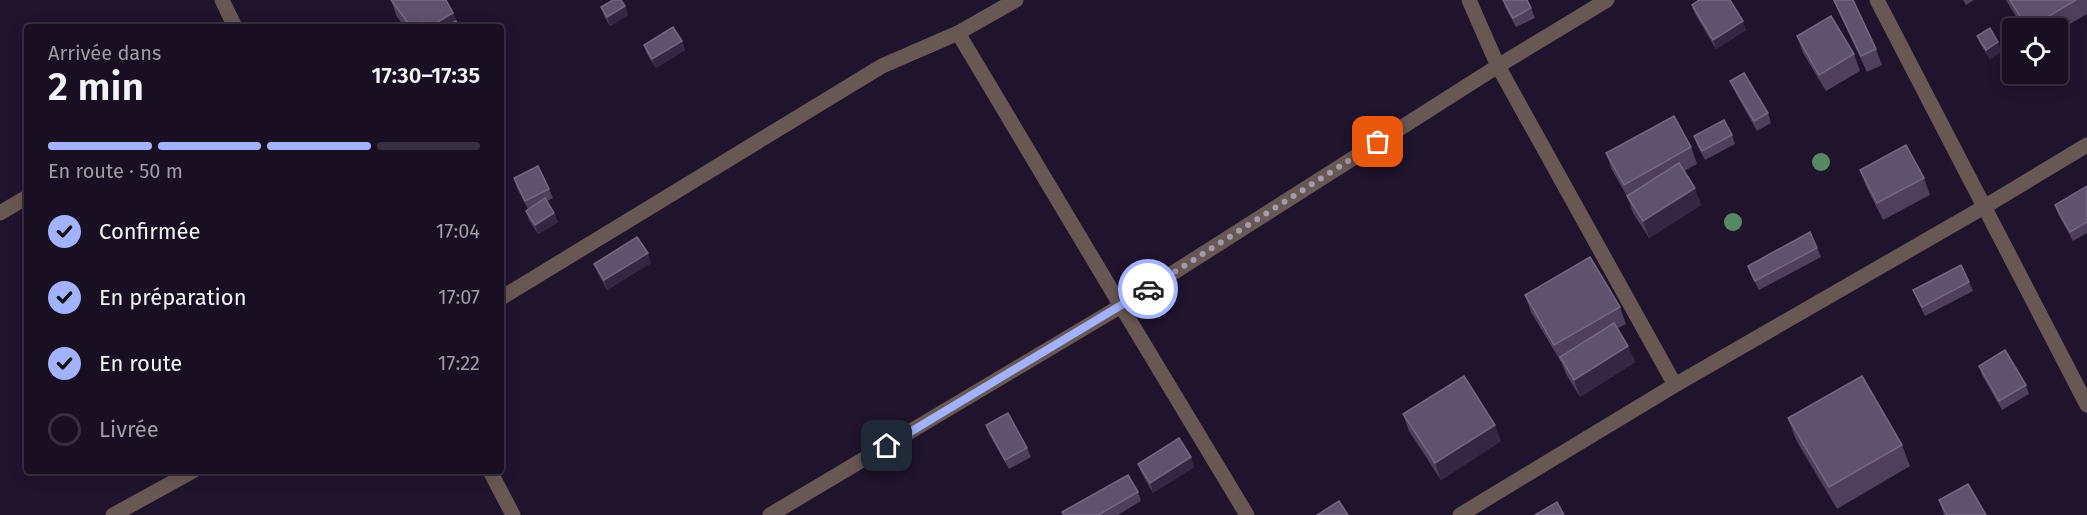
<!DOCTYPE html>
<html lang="fr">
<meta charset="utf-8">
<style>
body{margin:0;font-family:"Fira Sans",sans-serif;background:#21182a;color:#f1f3f6;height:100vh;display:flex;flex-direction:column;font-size:22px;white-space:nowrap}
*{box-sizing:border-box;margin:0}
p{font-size:20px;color:#9f9ca5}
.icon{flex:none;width:33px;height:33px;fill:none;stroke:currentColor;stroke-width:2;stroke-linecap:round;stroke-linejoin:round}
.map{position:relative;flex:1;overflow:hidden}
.sheet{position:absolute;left:24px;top:24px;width:480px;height:450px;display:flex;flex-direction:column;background:#180f22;border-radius:6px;box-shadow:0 3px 15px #0003,0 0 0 2px #362f40}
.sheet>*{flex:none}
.controls{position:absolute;left:2002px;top:18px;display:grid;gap:12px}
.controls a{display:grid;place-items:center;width:66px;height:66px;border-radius:6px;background:#180f22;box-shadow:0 3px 15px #0003,0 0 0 2px #362f40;font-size:30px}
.pin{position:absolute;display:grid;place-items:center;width:51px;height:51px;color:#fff;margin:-26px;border-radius:12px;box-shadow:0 3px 9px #0006}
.courier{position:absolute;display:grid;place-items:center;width:60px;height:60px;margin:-30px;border:4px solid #a2b2fd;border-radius:50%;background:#fff;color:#222;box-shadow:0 2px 8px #0007}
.overview em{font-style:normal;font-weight:600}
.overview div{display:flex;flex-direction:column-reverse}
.overview{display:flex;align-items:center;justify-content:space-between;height:102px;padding:0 24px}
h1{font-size:39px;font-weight:600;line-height:45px}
.bar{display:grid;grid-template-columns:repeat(4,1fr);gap:9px 6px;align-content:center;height:72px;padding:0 24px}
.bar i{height:8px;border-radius:4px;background:#362f40}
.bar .current{background:#a2b2fd}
.bar p{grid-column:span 4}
ol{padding:0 24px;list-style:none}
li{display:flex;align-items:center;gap:18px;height:66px}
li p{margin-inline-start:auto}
li .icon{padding:6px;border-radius:50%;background:#a2b2fd;color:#111;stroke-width:4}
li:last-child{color:#9f9ca5}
li i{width:33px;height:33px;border:3px solid #362f40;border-radius:50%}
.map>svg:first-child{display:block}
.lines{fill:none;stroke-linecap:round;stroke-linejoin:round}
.street{stroke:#685854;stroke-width:15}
.tree{fill:#568864}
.wall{fill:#4e405b}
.shaded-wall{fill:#342742}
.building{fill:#5e526c;stroke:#746881;stroke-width:1.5}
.done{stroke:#a29aae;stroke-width:6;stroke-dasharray:0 10.8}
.route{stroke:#a2b2fd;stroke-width:8}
</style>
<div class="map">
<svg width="2087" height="515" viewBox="0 0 2087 515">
<rect width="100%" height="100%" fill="#20142d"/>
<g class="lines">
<!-- street -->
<g class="street">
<path d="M 222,0 L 235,27"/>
<path d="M 1016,0 L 958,33 L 1121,306 L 1247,515"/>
<path d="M 1469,0 L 1498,66 L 1675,385"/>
<path d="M 1877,0 L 2087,405"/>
<path d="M 0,213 L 27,197"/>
<path d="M 501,298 L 882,66 L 958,33"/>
<path d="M 490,471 L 513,515"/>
<path d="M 113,515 L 193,471"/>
<path d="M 770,515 L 1121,306 L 1498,66 L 1607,0"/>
<path d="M 1460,515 L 1675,385 L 1984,207 L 2087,145"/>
</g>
</g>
<!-- trees -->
<g class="tree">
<circle cx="1821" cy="162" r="9"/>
<circle cx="1733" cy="222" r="9"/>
</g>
<!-- wall -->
<g class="wall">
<path d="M 391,0 L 453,13 L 459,27 L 405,27 L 397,17 Z"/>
<path d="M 1503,0 L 1531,8 L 1535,18 L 1516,27 L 1506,9 Z"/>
<path d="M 1833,0 L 1853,0 L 1876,49 L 1882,65 L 1867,72 Z"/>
<path d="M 1963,0 L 1974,0 L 1966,5 Z"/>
<path d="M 2006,0 L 2087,0 L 2087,14 L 2058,31 L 2058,28 L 2023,28 Z"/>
<path d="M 1692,5 L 1746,30 L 1716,49 L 1695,14 Z"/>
<path d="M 625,6 L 628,15 L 610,26 L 604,16 L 601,7 Z"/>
<path d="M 1797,36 L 1854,54 L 1860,71 L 1826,91 L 1803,53 Z"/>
<path d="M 1977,36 L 2002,51 L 1990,59 L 1981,45 Z"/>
<path d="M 682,41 L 685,50 L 656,68 L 647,54 L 644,45 Z"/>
<path d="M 2025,74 L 2036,74 L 2039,82 L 2031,86 Z"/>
<path d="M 1730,81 L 1768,113 L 1771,123 L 1757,131 L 1734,90 Z"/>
<path d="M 1732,135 L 1735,144 L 1705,160 L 1697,145 L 1694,136 Z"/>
<path d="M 1691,147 L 1697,164 L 1684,171 L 1701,205 L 1649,238 L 1633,213 L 1628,198 L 1612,170 L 1606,153 Z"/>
<path d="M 1860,170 L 1924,178 L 1930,195 L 1883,220 L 1866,186 Z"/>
<path d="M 514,178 L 549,189 L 553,198 L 547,201 L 554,213 L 558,222 L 538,234 L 529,220 L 526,211 L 528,209 L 517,188 Z"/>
<path d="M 2087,186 L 2087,233 L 2073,241 L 2058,214 L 2055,205 Z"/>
<path d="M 1817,248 L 1821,257 L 1759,290 L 1751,275 L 1748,266 Z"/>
<path d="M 651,263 L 607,290 L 598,273 L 594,264 Z"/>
<path d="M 1969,282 L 1973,291 L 1925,316 L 1917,299 L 1913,290 Z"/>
<path d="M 1525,295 L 1620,307 L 1626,324 L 1618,328 L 1628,346 L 1635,362 L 1580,397 L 1566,374 L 1561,361 L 1561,362 L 1531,312 Z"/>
<path d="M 1979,366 L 2026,385 L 2029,394 L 2002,410 L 1982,375 Z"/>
<path d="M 1403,414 L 1501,441 L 1441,480 L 1409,431 Z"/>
<path d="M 1788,418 L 1902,445 L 1910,466 L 1837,509 L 1796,440 Z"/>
<path d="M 986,425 L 1027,448 L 1031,457 L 1009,469 L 989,434 Z"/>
<path d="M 1138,464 L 1194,467 L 1153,493 L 1142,474 Z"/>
<path d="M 1138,492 L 1141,501 L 1118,515 L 1063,515 L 1062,512 Z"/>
<path d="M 1939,500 L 1986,515 L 1944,515 Z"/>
</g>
<!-- shaded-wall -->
<g class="shaded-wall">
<path d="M 625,6 L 628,15 L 610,26 L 607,17 Z"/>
<path d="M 453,13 L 458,27 L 431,27 L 431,26 Z"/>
<path d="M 1743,21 L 1746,30 L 1716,49 L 1713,40 Z"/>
<path d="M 422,22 L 424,27 L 415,27 Z"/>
<path d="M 682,41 L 685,50 L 656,68 L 652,59 Z"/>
<path d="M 1998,42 L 2002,51 L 1990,59 L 1986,50 Z"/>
<path d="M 1695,188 L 1701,205 L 1649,238 L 1643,221 Z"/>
<path d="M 554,213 L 558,222 L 538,234 L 535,225 Z"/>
<path d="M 648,253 L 651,263 L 607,290 L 604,280 Z"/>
<path d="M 1628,346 L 1635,362 L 1580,397 L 1574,380 Z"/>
<path d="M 1495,425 L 1501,441 L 1441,480 L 1435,463 Z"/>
<path d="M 1191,457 L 1194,467 L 1153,493 L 1150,483 Z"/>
</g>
<!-- building -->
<g class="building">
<path d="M 391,0 L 446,0 L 453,13 L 431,26 L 422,22 L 415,27 L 411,27 Z"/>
<path d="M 613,0 L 621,0 L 625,6 L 607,17 L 601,7 Z"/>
<path d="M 1503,0 L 1527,0 L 1531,8 L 1513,18 Z"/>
<path d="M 1699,0 L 1730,0 L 1743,21 L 1713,40 L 1692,5 Z"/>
<path d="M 1834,0 L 1853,0 L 1876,49 L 1861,56 Z"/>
<path d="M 2010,0 L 2076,0 L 2029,28 L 2027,28 Z"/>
<path d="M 1831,16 L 1854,54 L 1819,75 L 1797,36 Z"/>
<path d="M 456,21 L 459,27 L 444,27 Z"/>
<path d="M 673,27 L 682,41 L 652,59 L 644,45 Z"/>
<path d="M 1990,28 L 1998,42 L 1986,50 L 1977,36 Z"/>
<path d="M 1744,73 L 1768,113 L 1754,121 L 1730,81 Z"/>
<path d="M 2026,74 L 2034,74 L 2027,77 Z"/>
<path d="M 1674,116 L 1691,147 L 1624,185 L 1606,153 Z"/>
<path d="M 1724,120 L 1732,135 L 1702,151 L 1694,136 Z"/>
<path d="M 1906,145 L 1924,178 L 1877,203 L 1860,170 Z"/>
<path d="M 1679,163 L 1695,188 L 1643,221 L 1627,196 Z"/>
<path d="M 538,166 L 549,189 L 525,201 L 514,178 Z"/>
<path d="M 2087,186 L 2087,222 L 2070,232 L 2055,205 Z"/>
<path d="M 545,198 L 554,213 L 535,225 L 526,211 Z"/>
<path d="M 1810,232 L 1817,248 L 1755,281 L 1748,266 Z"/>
<path d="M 637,237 L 648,253 L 604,280 L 594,264 Z"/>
<path d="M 1590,257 L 1620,307 L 1554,345 L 1525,295 Z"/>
<path d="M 1961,265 L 1969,282 L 1922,307 L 1913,290 Z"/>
<path d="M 1614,323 L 1628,346 L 1574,380 L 1560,357 Z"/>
<path d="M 2005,350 L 2026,385 L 1999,401 L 1979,366 Z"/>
<path d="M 1464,376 L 1495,425 L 1435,463 L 1403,414 Z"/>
<path d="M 1862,376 L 1902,445 L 1829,487 L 1788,418 Z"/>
<path d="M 1008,413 L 1027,448 L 1005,460 L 986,425 Z"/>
<path d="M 1179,438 L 1191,457 L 1150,483 L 1138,464 Z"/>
<path d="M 1128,475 L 1138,492 L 1098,515 L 1064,515 L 1062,512 Z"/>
<path d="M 1968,484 L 1986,515 L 1947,515 L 1939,500 Z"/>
<path d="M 1339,501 L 1348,515 L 1317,515 Z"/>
<path d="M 1557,502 L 1564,515 L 1535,515 Z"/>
</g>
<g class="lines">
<!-- done -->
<path class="done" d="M 1148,289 L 1378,142"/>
<!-- route -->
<path class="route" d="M 887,446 L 1148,289"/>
</g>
</svg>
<div class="controls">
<a><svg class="icon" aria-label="locate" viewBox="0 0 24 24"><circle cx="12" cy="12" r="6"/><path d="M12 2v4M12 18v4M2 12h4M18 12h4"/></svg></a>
</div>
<div class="pin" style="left:1378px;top:142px;background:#ea580c"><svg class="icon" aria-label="bag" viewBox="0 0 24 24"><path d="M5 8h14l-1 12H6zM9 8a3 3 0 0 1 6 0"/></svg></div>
<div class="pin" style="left:887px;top:446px;background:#1f2937"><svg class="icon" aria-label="home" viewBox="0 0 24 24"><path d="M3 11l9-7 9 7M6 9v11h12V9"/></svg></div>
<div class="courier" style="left:1148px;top:289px"><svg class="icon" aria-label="car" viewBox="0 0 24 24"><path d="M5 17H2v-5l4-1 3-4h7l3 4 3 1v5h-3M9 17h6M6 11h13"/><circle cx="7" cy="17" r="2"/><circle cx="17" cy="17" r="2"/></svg></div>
<section class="sheet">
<div class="overview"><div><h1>2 min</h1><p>Arrivée dans</p></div><em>17:30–17:35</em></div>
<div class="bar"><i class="current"></i><i class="current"></i><i class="current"></i><i></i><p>En route · 50 m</p></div>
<ol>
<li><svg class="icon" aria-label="check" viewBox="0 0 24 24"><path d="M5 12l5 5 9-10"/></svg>Confirmée<p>17:04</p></li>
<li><svg class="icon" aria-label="check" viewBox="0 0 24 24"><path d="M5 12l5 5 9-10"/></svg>En préparation<p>17:07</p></li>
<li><svg class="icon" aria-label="check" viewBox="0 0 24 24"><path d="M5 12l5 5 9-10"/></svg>En route<p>17:22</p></li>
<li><i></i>Livrée</li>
</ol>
</section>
</div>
